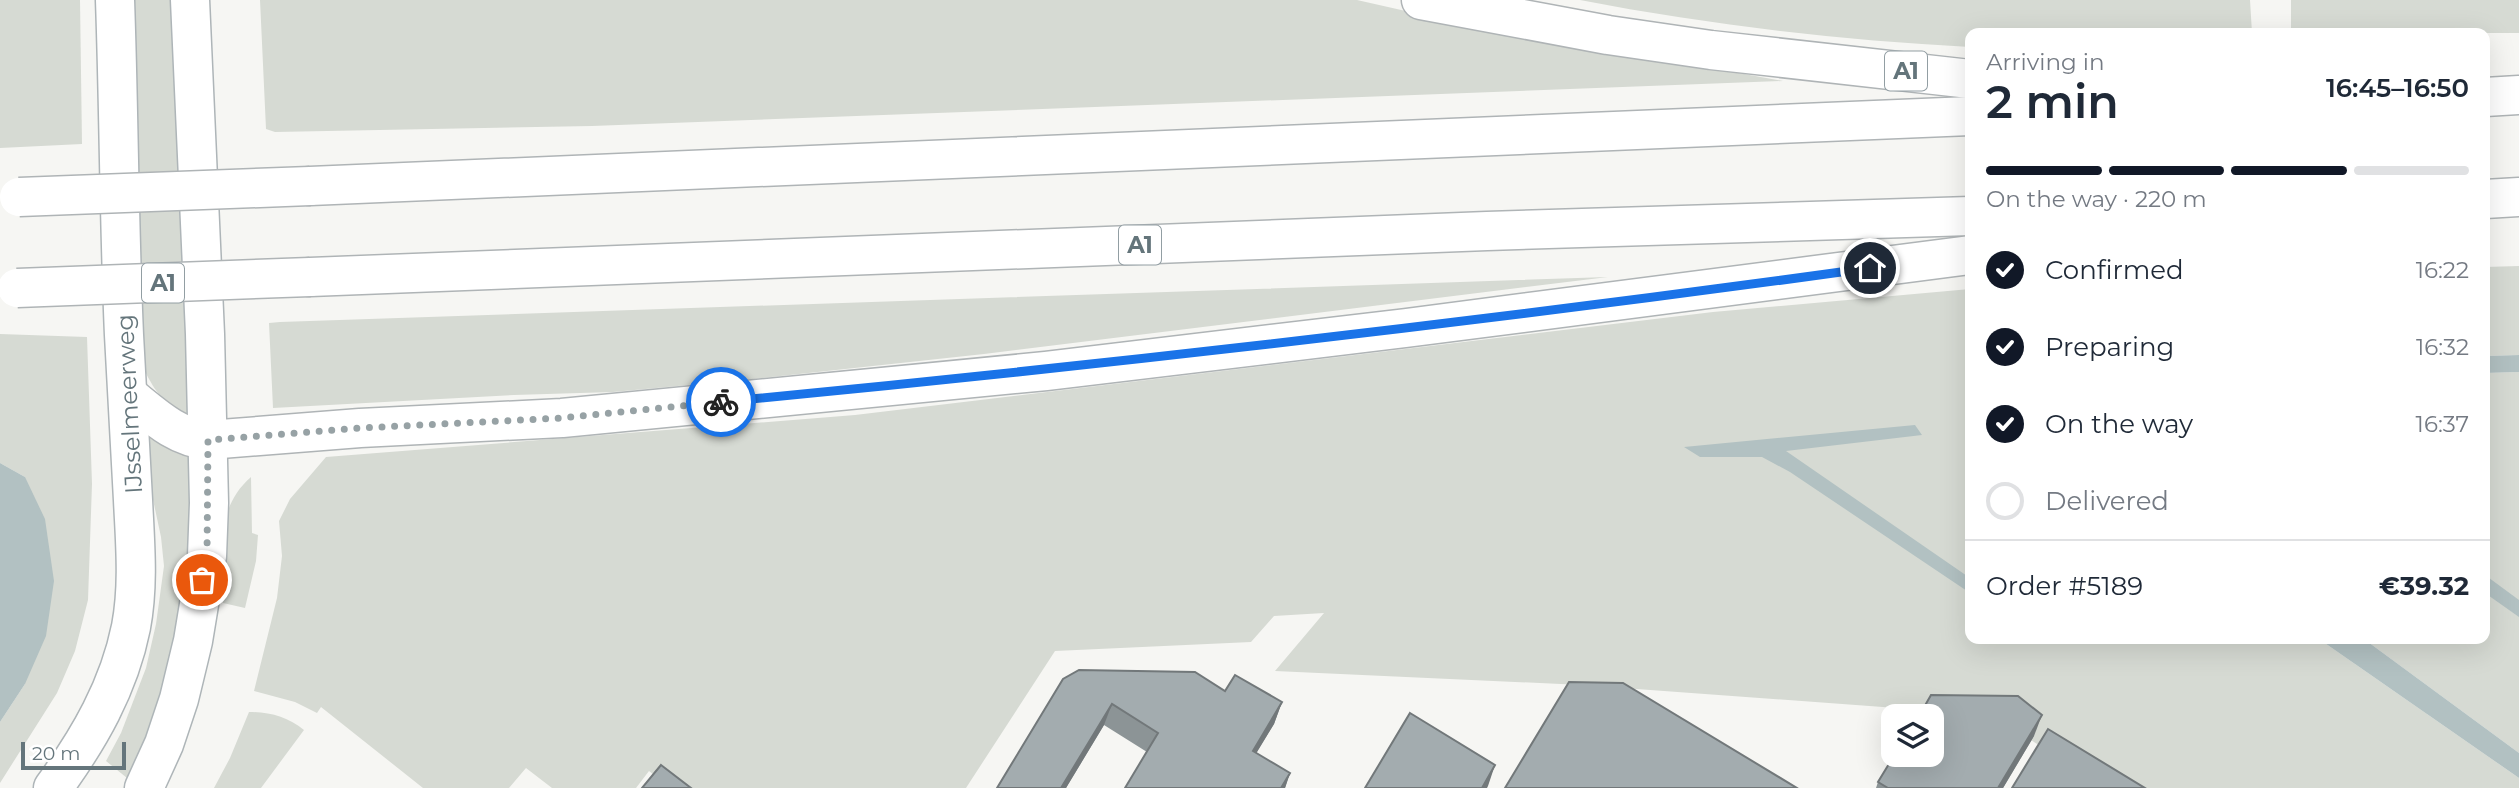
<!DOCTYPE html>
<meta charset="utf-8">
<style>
body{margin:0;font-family:Montserrat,sans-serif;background:#f6f6f7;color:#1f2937;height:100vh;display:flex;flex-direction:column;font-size:26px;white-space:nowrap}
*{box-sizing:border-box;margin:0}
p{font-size:23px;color:#747a83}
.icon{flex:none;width:38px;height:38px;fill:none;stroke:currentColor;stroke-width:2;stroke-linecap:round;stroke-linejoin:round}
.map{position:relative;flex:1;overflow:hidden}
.side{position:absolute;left:1965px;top:28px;width:525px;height:616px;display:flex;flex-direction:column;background:#fff;border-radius:14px;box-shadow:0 7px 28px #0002}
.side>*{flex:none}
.buttons{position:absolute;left:1881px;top:704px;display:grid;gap:14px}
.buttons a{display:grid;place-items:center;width:63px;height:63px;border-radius:14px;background:#fff;box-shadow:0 7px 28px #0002;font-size:35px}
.scale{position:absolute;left:21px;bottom:18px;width:105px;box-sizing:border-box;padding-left:7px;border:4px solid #64757b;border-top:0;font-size:19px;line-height:24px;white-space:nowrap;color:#64757b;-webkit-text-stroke:5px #fff;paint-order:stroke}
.pin{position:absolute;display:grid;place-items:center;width:60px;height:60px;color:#fff;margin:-30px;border:4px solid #fff;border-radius:50%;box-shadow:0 2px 7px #0007}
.courier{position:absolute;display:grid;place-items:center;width:70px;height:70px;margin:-35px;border:5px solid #1a73e8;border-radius:50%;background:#fff;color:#222;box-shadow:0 2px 9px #0007}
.summary em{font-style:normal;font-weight:600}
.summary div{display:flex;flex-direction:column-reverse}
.summary{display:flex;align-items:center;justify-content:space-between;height:119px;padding:0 21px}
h1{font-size:46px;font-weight:600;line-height:52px}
.bar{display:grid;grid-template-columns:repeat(4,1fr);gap:10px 7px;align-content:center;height:84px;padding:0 21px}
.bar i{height:9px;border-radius:5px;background:#e0e1e3}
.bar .on{background:#111827}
.bar p{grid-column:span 4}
.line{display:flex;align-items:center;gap:18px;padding:0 21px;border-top:2px solid #e0e1e3}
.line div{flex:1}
ol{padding:0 21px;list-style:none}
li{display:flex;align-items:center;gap:21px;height:77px}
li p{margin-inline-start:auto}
li .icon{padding:7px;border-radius:50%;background:#111827;color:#fff;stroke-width:4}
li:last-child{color:#747a83}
li i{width:38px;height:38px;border:4px solid #e0e1e3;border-radius:50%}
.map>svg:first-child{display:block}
.green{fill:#d6dad3}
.water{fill:#b2c1c2}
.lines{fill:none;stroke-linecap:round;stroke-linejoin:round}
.secondary-casing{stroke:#aeb5b8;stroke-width:41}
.highway-casing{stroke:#afb4b6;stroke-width:41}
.secondary{stroke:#fff;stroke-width:38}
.highway{stroke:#fff;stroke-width:38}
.highway-bridge-casing{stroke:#afb4b6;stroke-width:41;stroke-linecap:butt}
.highway-bridge{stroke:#fff;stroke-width:38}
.wall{fill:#8c9496}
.shaded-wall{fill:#72787a}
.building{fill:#a3acaf;stroke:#72787a;stroke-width:2}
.done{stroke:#97a2a5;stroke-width:7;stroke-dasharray:0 12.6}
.route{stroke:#1a73e8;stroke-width:9}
.labels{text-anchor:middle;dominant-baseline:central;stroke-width:7;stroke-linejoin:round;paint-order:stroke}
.shield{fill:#fff;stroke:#929ea3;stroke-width:2}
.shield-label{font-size:23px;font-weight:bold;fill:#64757b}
.street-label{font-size:24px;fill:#64757b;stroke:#fff}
</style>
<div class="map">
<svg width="2519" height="788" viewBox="0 0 2519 788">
<rect width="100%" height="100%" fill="#f6f6f3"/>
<!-- green -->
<g class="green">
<path d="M 0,0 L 80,0 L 82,144 L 0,148 Z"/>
<path d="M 128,0 L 174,0 L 190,409 L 187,415 C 160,401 154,390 141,363 Z"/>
<path d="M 260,0 L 1357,0 L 1441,19 L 1783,81 L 592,126 L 275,132 L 266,129 Z"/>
<path d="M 1580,0 L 2250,0 L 2252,33 L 1970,33 L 1970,47 C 1839,40 1709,25 1580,0 Z"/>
<rect x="2291" y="0" width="228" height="33"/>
<path d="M 2519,266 L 2519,355 L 2485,356 L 2485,267 Z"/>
<path d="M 1608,277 L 984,354 L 753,379 L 613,392 L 514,395 L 273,408 L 269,323 L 280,322 Z"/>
<path d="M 1970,289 L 1970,639 L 2319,639 L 2519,778 L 2519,788 L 2107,788 L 1977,706 L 1910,709 L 1582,685 L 1275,671 L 1324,613 L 1274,616 L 1251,642 L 1055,651 L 966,788 L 671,788 L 649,771 L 636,788 L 552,788 L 526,768 L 509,788 L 423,788 L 321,707 L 317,713 L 295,702 L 254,691 L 277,598 L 282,556 L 279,521 L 290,499 L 326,457 L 855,415 L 1713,312 Z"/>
<path d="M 0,334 L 87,337 L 92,484 L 88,600 L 75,651 L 57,693 L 0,783 L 0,722 L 25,684 L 25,477 L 0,463 Z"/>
<path d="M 2519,372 L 2519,753 L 2364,639 L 2485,639 L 2485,373 Z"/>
<path d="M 143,425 L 196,457 L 197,510 L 169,684 L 132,782 L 106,761 L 121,733 L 146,668 L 156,624 L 164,566 L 161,537 L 145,462 Z"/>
<path d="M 251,477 L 252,533 L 258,535 L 256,561 L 245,608 L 223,603 C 223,557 213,510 251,477 Z"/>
<path d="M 249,712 C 270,712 288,717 304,730 L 261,788 L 214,788 L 230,758 Z"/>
</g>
<!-- water -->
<g class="water">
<path d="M 2519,355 L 2519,372 L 2485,373 L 2485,356 Z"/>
<path d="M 1915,425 L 1922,435 L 1786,451 L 1970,578 L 1970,593 L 1790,472 L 1762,457 L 1700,457 L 1684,447 Z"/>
<path d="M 0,463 L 25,477 L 45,519 L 54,581 L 46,636 L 25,684 L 0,722 Z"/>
<path d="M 2485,575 L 2519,600 L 2519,617 L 2485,593 Z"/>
<path d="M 2319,639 L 2364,639 L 2519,753 L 2519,778 Z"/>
</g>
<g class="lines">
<defs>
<g id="secondary">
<path d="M 53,788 C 89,739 119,687 131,627 C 139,585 135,542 133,500 C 130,445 127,390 124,335 C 119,223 119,112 115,0"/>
<path d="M 144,788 L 164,744 L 179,699 L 193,641 L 207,556 L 209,503 L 205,334 L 190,0"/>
</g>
<g id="highway">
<path d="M 1421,0 L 1608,35 L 1711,50 L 1970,79"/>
<path d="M 2485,97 L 2519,95"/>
<path d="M 310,186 L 1970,116"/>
<path d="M 2485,199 L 2519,197"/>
<path d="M 310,277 L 1487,231 L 1970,216"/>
<path d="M 128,395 C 152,414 176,438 208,440 L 360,428 L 562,418 L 1046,371 L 1406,328 L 1970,255"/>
</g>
</defs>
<!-- secondary casing -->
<use href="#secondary" class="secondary-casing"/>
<!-- highway casing -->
<use href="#highway" class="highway-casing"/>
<!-- secondary -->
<use href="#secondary" class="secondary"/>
<!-- highway -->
<use href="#highway" class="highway"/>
<defs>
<g id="highway-bridge">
<path d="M 19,197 L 310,186"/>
<path d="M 17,288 L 310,277"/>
</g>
</defs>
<!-- highway-bridge casing -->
<use href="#highway-bridge" class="highway-bridge-casing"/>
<!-- highway-bridge -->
<use href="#highway-bridge" class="highway-bridge"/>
</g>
<!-- wall -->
<g class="wall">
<path d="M 1063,679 L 1225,691 L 1282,702 L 1274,724 L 1256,753 L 1290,773 L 1285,788 L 1125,788 L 1147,752 L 1104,725 L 1066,788 L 997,788 Z"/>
<path d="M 2034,736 L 2003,788 L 1876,788 L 1878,782 Z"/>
</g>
<!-- shaded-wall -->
<g class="shaded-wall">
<path d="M 1282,702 L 1274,724 L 1245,772 L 1253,751 Z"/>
<path d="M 1112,704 L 1104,725 L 1066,788 L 1061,788 Z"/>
<path d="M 2042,715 L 2034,736 L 2003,788 L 1998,788 Z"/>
<path d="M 1495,765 L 1488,786 L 1487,788 L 1482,788 Z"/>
<path d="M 1290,773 L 1285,788 L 1281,788 Z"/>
</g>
<!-- building -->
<g class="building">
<path d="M 1079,670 L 1195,672 L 1225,691 L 1235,675 L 1282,702 L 1253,751 L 1290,773 L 1281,788 L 1125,788 L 1158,733 L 1112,704 L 1061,788 L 997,788 L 1063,679 Z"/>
<path d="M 1569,682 L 1623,683 L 1797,788 L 1505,788 Z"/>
<path d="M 1931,695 L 2018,696 L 2042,715 L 1998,788 L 1888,788 L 1878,782 L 1895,754 L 1932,754 L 1932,716 L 1919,716 Z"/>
<path d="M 1410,713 L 1495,765 L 1482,788 L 1365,788 Z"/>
<path d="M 2048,729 L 2145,788 L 2012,788 Z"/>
<path d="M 661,765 L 691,788 L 642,788 Z"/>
</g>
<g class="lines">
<!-- done -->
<path class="done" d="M 202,580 L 207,555 L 208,440 L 360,428 L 562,418 L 721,402"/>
<!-- route -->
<path class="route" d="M 721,402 C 1105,365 1488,321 1870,268"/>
</g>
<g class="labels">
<!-- shield labels -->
<g class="shield">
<rect x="1885" y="51.5" width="42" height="39" rx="5"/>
<rect x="1119" y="225.5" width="42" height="39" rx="5"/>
<rect x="142" y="263.5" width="42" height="39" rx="5"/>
</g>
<g class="shield-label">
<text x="1906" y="71">A1</text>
<text x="1140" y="245">A1</text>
<text x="163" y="283">A1</text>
</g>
<!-- street labels -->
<g class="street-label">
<text transform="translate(129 404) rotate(-93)">IJsselmeerweg</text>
</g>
</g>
</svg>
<div class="buttons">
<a><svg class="icon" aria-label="layers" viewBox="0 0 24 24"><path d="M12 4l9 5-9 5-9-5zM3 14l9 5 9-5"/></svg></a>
</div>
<div class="scale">20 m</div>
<div class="pin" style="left:202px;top:580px;background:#ea580c"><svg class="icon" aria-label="bag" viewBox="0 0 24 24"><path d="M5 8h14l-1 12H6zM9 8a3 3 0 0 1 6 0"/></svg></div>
<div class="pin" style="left:1870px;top:268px;background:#1f2937"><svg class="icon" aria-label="home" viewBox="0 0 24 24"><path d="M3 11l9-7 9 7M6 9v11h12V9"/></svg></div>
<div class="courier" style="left:721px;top:402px"><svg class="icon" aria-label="bike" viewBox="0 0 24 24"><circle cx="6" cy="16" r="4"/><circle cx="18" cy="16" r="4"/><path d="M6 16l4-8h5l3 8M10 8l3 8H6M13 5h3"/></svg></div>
<section class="side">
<div class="summary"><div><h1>2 min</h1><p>Arriving in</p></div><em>16:45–16:50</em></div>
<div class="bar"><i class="on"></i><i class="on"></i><i class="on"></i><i></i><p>On the way · 220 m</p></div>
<ol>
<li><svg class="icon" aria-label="check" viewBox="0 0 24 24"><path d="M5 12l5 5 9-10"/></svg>Confirmed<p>16:22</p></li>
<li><svg class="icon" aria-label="check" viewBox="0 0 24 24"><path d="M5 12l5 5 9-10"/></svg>Preparing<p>16:32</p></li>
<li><svg class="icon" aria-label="check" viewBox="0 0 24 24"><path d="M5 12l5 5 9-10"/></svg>On the way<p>16:37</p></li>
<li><i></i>Delivered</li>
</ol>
<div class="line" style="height:91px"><div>Order #5189</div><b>€39.32</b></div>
</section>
</div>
